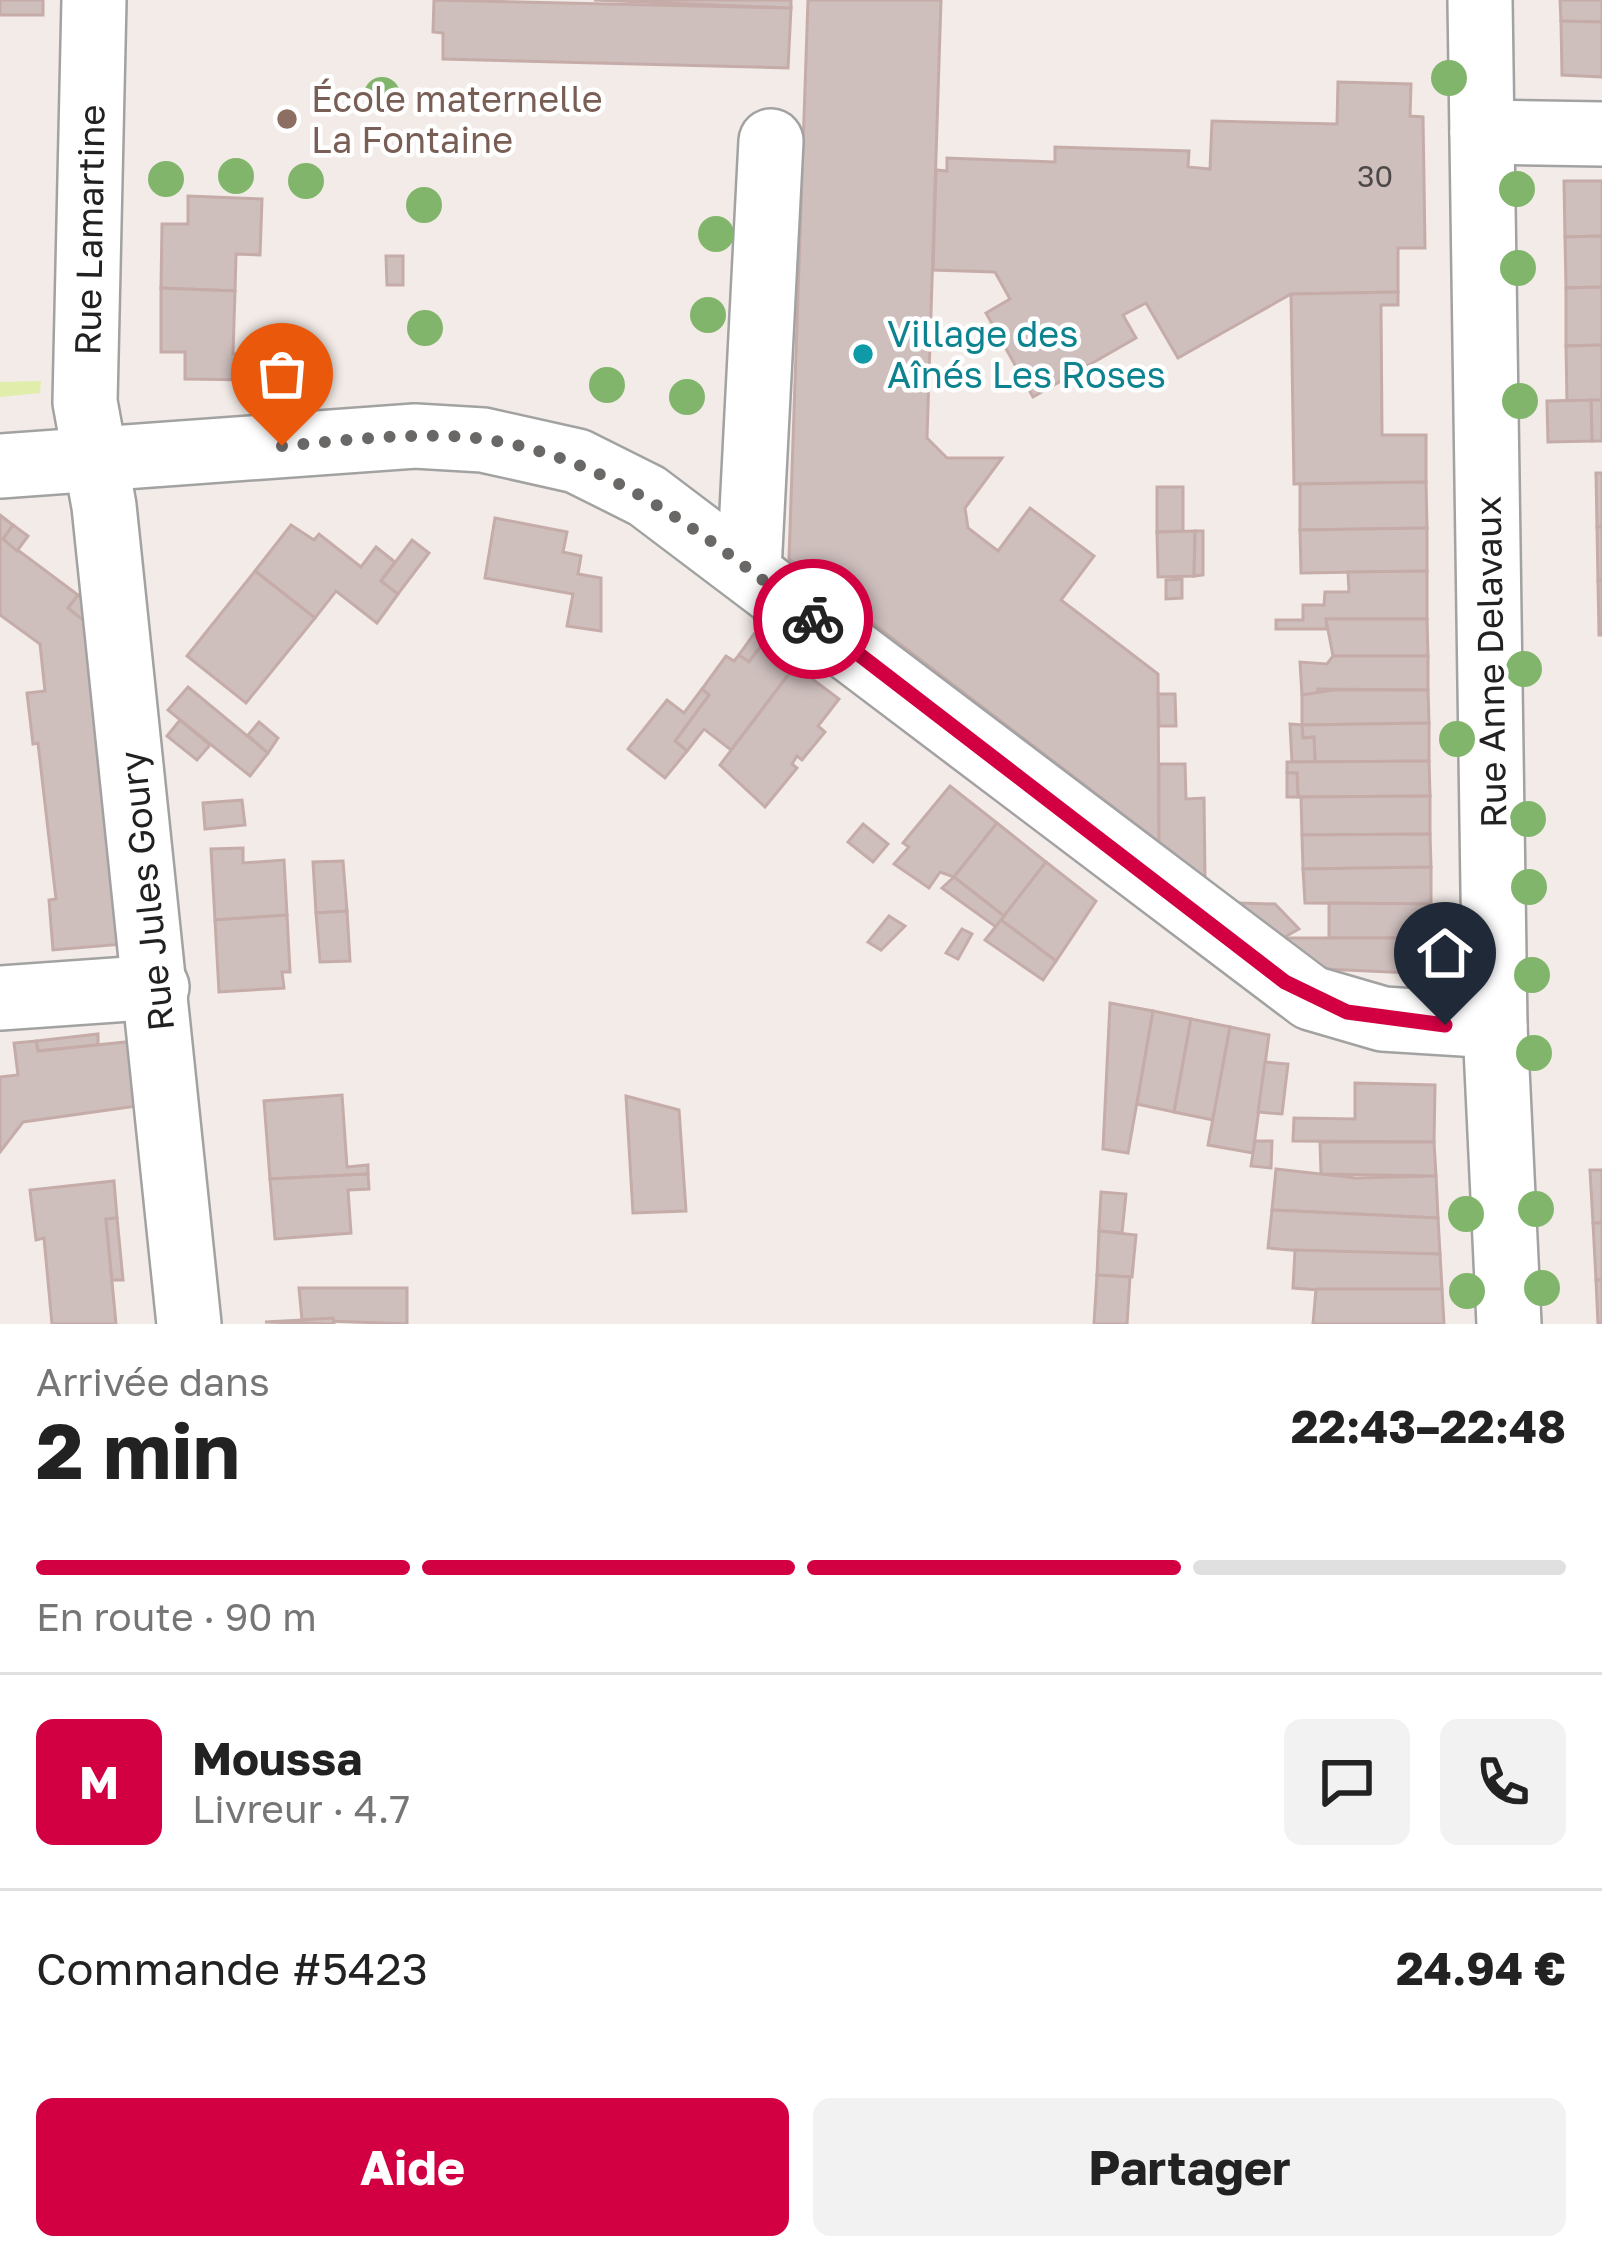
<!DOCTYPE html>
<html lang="fr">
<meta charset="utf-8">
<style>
body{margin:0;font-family:"Golos Text",sans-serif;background:#f2f2f2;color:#222;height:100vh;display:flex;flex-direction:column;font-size:45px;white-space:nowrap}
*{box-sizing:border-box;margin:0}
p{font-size:39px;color:#767676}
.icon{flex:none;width:66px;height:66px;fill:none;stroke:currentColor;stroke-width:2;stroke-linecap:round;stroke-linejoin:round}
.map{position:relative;height:1324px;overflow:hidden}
.drawer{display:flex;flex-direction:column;background:#fff;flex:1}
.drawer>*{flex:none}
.pin{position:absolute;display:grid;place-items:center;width:102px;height:102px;color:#fff;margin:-123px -51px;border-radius:50% 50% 50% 0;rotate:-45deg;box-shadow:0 0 12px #0007}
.pin .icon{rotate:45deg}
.courier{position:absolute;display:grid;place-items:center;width:120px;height:120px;margin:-60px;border:9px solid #d20043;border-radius:50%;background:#fff;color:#222;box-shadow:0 3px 15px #0007}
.headline em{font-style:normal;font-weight:700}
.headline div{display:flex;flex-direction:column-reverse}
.headline{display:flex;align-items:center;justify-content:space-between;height:204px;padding:0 36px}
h1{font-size:78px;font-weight:700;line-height:90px}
.bar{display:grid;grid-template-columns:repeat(4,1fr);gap:18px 12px;align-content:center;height:144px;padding:0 36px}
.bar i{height:15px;border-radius:9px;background:#e0e0e0}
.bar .active{background:#d20043}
.bar p{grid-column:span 4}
.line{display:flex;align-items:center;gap:30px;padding:0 36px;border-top:3px solid #e0e0e0}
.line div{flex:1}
.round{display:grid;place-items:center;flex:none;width:126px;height:126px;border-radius:18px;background:#f2f2f2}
.action{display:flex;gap:24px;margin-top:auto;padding:24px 36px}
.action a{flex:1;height:138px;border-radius:18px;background:#d20043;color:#fff;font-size:48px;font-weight:700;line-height:138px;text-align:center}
.action a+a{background:#f2f2f2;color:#222}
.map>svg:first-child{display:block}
.grass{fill:#e1eeab}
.building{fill:#cebfbd;stroke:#c5aca9;stroke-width:3}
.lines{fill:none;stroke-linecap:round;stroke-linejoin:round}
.minor-casing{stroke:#a2a2a2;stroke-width:68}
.minor{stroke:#fff;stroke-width:63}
.tree{fill:#81b56b}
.done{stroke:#6a6866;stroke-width:12;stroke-dasharray:0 21.6}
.route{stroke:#d20043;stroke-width:15}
.education-dot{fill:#8d6e63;stroke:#fff;stroke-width:4.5}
.culture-dot{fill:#0f9aa8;stroke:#fff;stroke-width:4.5}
.labels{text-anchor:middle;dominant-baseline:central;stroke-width:9;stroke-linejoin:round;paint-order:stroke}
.number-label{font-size:30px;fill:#4c4848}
.education-label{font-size:36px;fill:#785e54;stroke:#fff;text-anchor:start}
.street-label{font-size:36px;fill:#212121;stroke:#fff}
.culture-label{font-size:36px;fill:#0d838f;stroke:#fff;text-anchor:start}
</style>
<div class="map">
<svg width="1602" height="1324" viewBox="0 0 1602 1324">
<rect width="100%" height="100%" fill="#f2ebe7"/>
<!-- grass -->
<path class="grass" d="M 41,381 L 40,393 L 0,397 L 0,382 Z"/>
<!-- building -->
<g class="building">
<rect x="0" y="0" width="43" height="15"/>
<path d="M 434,0 L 791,8 L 788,68 L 443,59 L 443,33 L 433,32 Z"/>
<path d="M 594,0 L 791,0 L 791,8 Z"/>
<path d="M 808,0 L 941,0 L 927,438 L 947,458 L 1002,458 L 965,508 L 968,528 L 998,551 L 1030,508 L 1094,556 L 1061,600 L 1158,674 L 1159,842 L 789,559 Z"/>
<path d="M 1560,0 L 1602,0 L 1602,22 L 1561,21 Z"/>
<path d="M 1561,21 L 1602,22 L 1602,77 L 1562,75 Z"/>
<path d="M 1338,82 L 1411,84 L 1410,116 L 1423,117 L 1425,248 L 1398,248 L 1398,292 L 1291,294 L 1178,358 L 1146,303 L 1123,315 L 1136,338 L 1033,397 L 986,313 L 1010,299 L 995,272 L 933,270 L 936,170 L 947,171 L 947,158 L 1055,162 L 1055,147 L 1189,151 L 1188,167 L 1210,169 L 1212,121 L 1337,124 Z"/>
<path d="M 1564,181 L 1602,181 L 1602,236 L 1565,237 Z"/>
<path d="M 188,196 L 262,199 L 260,255 L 236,254 L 235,291 L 161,288 L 162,224 L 188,224 Z"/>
<path d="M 1602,236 L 1602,287 L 1566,288 L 1565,237 Z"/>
<path d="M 386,256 L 403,256 L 403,285 L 387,285 Z"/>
<path d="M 1602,287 L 1602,345 L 1566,346 L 1566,288 Z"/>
<path d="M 161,288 L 235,291 L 233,354 L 254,354 L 253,380 L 185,379 L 185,352 L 161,352 Z"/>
<path d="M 1398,292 L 1398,305 L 1381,305 L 1382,435 L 1426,435 L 1426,482 L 1294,484 L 1291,294 Z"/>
<path d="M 1602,345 L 1602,400 L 1567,401 L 1566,346 Z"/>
<path d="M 1591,400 L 1602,400 L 1602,441 L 1592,441 Z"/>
<path d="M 1591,400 L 1592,441 L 1548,442 L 1547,401 Z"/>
<path d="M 1596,473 L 1602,473 L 1602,527 L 1597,527 Z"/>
<path d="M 1426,482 L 1427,528 L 1300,530 L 1300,484 Z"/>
<path d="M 1157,487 L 1183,487 L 1183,531 L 1157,532 Z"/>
<path d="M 0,515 L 13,525 L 3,539 L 78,595 L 68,608 L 83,620 L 98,610 L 136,943 L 53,950 L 49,900 L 56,899 L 38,743 L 33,744 L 27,693 L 45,691 L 40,644 L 0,615 Z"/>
<path d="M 495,518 L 567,532 L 563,552 L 581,556 L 578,574 L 601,578 L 601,631 L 567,626 L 573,594 L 485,578 Z"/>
<path d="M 13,525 L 28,536 L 17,551 L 3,539 Z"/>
<path d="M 291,525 L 314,540 L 319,534 L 361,567 L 376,547 L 395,562 L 381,581 L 398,594 L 377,623 L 336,591 L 315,618 L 255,571 Z"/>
<path d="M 1597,527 L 1602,527 L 1602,580 L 1598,581 Z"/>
<path d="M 1427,528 L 1427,571 L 1301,573 L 1300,530 Z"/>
<path d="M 1195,531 L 1194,576 L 1158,577 L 1157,532 Z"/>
<path d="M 1195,531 L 1203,531 L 1203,575 L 1194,576 Z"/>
<path d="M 412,540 L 429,553 L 398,594 L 381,581 Z"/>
<path d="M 255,571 L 315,618 L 246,703 L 187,656 Z"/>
<path d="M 1427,571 L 1427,619 L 1326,619 L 1327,629 L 1276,629 L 1276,620 L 1303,620 L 1303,605 L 1324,605 L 1325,592 L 1349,592 L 1348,572 Z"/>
<path d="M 1182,579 L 1182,598 L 1166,599 L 1166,580 Z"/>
<path d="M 1602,580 L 1602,635 L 1599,635 L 1598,581 Z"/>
<path d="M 78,595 L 98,610 L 83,620 L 68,608 Z"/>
<path d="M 1326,619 L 1427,619 L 1428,656 L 1333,656 Z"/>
<path d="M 754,634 L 764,642 L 749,662 L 739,655 Z"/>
<path d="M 764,642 L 795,666 L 731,750 L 704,729 L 687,751 L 675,741 L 709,695 L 702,689 L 726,656 L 734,661 L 739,655 L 749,662 Z"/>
<path d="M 1333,656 L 1428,656 L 1428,690 L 1318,689 L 1316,696 L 1302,695 L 1300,662 L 1327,664 Z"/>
<path d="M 795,666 L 839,699 L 818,726 L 825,732 L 802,760 L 797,756 L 792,764 L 797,768 L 765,807 L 720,765 Z"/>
<path d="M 188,687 L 268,753 L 250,776 L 168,710 Z"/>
<path d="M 702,689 L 709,695 L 675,741 L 687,751 L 665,778 L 628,749 L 667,700 L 684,713 Z"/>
<path d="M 1333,690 L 1428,690 L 1429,723 L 1302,725 L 1302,695 Z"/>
<path d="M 1158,694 L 1175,694 L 1176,726 L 1159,726 Z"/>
<path d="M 180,720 L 210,745 L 197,760 L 167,736 Z"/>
<path d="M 259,722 L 278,738 L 268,753 L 248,735 Z"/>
<path d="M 1429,723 L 1429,761 L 1315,762 L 1314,737 L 1303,738 L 1302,725 Z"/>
<path d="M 1290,724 L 1302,725 L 1303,738 L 1314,737 L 1315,762 L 1292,762 Z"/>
<path d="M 1429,761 L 1430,796 L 1298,797 L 1297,773 L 1287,773 L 1287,762 Z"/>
<path d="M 1159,764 L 1185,764 L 1186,799 L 1204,798 L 1205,878 L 1159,842 Z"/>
<path d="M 1287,773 L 1297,773 L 1298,797 L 1287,797 Z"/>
<path d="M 950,786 L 997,823 L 954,877 L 940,872 L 929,888 L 894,864 L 909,847 L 903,843 Z"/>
<path d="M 1430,796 L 1430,834 L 1302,835 L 1301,797 Z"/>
<path d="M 242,800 L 245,825 L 205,829 L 203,803 Z"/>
<path d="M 997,823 L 1046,862 L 1004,916 L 954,877 Z"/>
<path d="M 863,824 L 888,844 L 873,862 L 848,842 Z"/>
<path d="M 1430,834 L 1431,867 L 1303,869 L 1302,835 Z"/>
<path d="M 243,848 L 243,863 L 284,860 L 287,915 L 215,920 L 211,849 Z"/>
<path d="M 343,861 L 347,911 L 316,913 L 313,862 Z"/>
<path d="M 1046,862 L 1096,901 L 1056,961 L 1001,920 Z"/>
<path d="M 1431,867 L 1431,904 L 1305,903 L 1303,869 Z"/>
<path d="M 954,877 L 1004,916 L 996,927 L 942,888 Z"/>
<path d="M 1238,903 L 1275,904 L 1299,929 L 1283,938 Z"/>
<path d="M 1329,903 L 1431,904 L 1432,938 L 1329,938 Z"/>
<path d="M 347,911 L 350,961 L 320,962 L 316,913 Z"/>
<path d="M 287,915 L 290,972 L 282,972 L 284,988 L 219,992 L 215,920 Z"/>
<path d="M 889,916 L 905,926 L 881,950 L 868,942 Z"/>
<path d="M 1001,920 L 1056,961 L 1043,980 L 985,940 Z"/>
<path d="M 962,929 L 972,934 L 958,959 L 946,953 Z"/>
<path d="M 1283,938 L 1432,938 L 1432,974 L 1324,969 Z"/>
<path d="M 1110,1003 L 1153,1011 L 1128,1153 L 1103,1149 Z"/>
<path d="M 1153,1011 L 1191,1019 L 1174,1112 L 1137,1104 Z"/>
<path d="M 1191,1019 L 1230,1027 L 1213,1120 L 1174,1112 Z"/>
<path d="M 1230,1027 L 1269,1035 L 1253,1153 L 1208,1145 Z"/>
<path d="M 98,1034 L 98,1045 L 38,1051 L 36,1041 Z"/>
<path d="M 145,1040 L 151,1104 L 23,1122 L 0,1152 L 0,1077 L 18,1075 L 14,1043 L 36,1041 L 38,1051 Z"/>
<path d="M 1265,1062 L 1288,1064 L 1282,1114 L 1258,1112 Z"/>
<path d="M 1355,1083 L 1435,1085 L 1434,1142 L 1293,1141 L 1294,1118 L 1355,1119 Z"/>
<path d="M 342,1095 L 347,1167 L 368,1165 L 368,1174 L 270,1179 L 264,1101 Z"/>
<path d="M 626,1096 L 679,1110 L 686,1211 L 633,1213 Z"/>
<path d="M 1255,1141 L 1272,1141 L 1271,1168 L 1251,1166 Z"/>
<path d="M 1320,1142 L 1434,1142 L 1436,1176 L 1321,1174 Z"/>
<path d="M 1276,1169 L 1356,1178 L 1436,1176 L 1438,1218 L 1272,1210 Z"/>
<path d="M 1590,1170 L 1602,1170 L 1602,1223 L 1593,1223 Z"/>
<path d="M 368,1174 L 369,1189 L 348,1190 L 351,1233 L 275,1239 L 270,1179 Z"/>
<path d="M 114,1181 L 117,1218 L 106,1219 L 116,1324 L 52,1324 L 44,1238 L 36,1240 L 30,1190 Z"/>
<path d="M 1101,1192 L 1126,1194 L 1122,1233 L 1099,1231 Z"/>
<path d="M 1272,1210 L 1438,1218 L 1440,1254 L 1349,1255 L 1268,1248 Z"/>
<path d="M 117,1218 L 123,1280 L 112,1280 L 106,1219 Z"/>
<path d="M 1593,1223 L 1602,1223 L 1602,1280 L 1596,1280 Z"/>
<path d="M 1099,1231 L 1136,1235 L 1132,1277 L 1097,1275 Z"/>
<path d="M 1295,1250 L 1440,1254 L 1442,1289 L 1363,1293 L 1293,1288 Z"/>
<path d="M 1097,1275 L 1130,1277 L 1127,1324 L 1094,1324 Z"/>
<path d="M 1596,1280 L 1602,1280 L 1602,1324 L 1598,1324 Z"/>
<path d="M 299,1288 L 407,1288 L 407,1324 L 302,1320 Z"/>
<path d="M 1316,1289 L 1442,1289 L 1444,1324 L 1313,1324 Z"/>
<path d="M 333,1318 L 334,1324 L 265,1322 L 302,1320 Z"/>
</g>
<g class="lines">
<defs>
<g id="minor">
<path d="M 94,0 L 85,402 L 104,506 L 189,1324"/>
<path d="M 1480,0 L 1495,1026 L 1509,1324"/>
<path d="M 1482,132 L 1602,134"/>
<path d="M 0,466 L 415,436 L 483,440 L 577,461 L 647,496 L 1311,998 L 1383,1019 L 1495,1026"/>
<path d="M 749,570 L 771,141"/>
<path d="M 0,998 L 157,987"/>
</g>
</defs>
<!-- minor casing -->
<use href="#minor" class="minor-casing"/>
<!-- minor -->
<use href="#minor" class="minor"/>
</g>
<!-- trees -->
<g class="tree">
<circle cx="1449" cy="78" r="18"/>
<circle cx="382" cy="95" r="18"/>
<circle cx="236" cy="176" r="18"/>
<circle cx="166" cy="179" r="18"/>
<circle cx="306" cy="181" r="18"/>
<circle cx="1517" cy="189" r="18"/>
<circle cx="424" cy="205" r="18"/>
<circle cx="716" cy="234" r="18"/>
<circle cx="1518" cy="268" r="18"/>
<circle cx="708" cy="315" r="18"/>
<circle cx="425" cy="328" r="18"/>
<circle cx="607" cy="385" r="18"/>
<circle cx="687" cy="397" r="18"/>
<circle cx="1520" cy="401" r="18"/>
<circle cx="1524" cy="669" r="18"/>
<circle cx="1457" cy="739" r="18"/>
<circle cx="1528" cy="819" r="18"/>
<circle cx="1529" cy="887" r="18"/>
<circle cx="1461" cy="972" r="18"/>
<circle cx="1532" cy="975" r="18"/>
<circle cx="1534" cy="1053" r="18"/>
<circle cx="1536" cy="1209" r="18"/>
<circle cx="1466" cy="1214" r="18"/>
<circle cx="1542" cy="1288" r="18"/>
<circle cx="1467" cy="1291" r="18"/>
</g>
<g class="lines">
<!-- done -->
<path class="done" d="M 282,446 C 337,441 393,434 449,436 C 595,442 703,534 813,619"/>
<!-- route -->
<path class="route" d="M 813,619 L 1285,982 L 1347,1012 L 1445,1025"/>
</g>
<!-- markers -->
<circle class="education-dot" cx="287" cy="119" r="12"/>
<circle class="culture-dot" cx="863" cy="354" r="12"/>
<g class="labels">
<!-- number labels -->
<g class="number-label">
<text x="1375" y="176">30</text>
</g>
<!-- education labels -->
<g class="education-label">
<text x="311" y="98">École maternelle<tspan x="311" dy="41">La Fontaine</tspan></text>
</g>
<!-- street labels -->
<g class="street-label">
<text transform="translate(89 230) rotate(-89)">Rue Lamartine</text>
<text transform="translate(1490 662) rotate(-91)">Rue Anne Delavaux</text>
<text transform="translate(146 891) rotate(-96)">Rue Jules Goury</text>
</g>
<!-- culture labels -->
<g class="culture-label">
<text x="887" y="333">Village des<tspan x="887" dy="41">Aînés Les Roses</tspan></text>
</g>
</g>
</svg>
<div class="pin" style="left:282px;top:446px;background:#ea580c"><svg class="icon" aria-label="bag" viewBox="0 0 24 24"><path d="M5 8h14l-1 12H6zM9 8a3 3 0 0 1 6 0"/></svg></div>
<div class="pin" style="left:1445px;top:1025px;background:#1f2937"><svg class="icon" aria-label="home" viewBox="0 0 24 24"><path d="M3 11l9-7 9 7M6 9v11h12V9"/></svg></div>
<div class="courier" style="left:813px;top:619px"><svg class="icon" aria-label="bike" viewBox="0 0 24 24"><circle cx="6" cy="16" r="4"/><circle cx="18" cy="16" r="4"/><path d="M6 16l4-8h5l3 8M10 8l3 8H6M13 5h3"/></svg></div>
</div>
<section class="drawer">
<div class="headline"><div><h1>2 min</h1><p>Arrivée dans</p></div><em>22:43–22:48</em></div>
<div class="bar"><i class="active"></i><i class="active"></i><i class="active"></i><i></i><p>En route · 90 m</p></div>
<div class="line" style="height:216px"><b class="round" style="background:#d20043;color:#fff">M</b><div><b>Moussa</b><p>Livreur · 4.7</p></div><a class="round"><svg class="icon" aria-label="chat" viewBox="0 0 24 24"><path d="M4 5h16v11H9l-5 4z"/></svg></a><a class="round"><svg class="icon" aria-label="phone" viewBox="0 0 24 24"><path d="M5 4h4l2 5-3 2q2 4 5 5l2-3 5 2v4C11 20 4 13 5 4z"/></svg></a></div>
<div class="line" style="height:156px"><div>Commande #5423</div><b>24.94 €</b></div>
<div class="action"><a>Aide</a><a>Partager</a></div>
</section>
